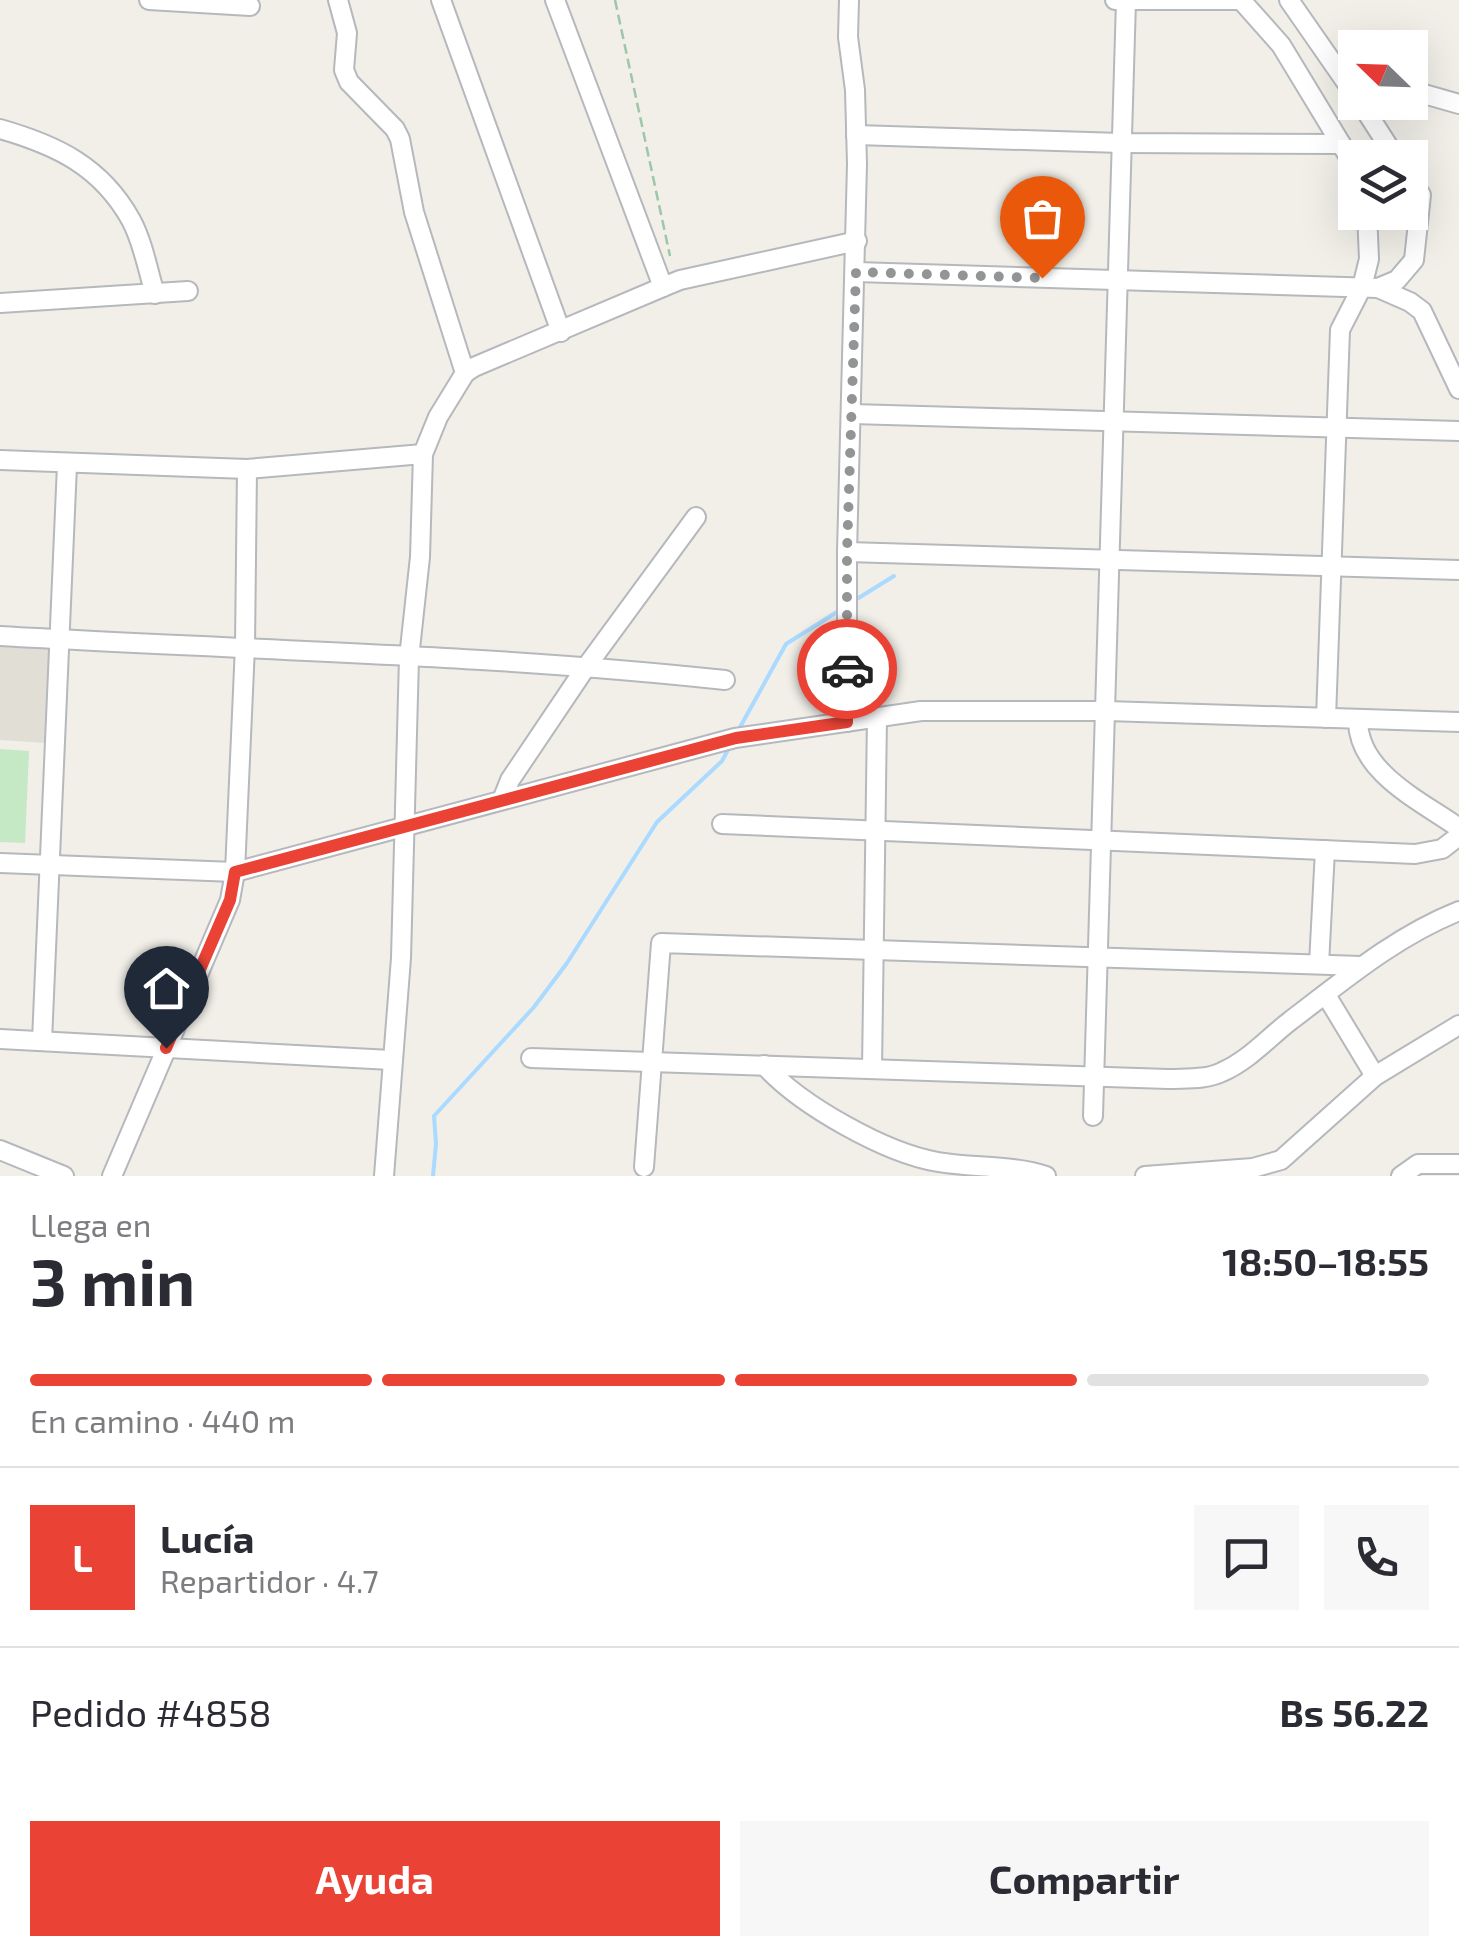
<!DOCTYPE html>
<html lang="es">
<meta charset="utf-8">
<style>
body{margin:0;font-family:"Exo 2",sans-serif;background:#f7f7f7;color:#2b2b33;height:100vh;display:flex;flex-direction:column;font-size:38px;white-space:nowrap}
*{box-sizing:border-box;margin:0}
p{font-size:32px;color:#7c7c81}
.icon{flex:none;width:55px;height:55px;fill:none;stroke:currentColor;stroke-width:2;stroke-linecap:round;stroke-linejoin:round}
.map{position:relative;height:1176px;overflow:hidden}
.panel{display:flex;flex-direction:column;background:#fff;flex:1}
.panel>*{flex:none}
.needle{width:65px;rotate:293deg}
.controls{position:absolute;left:1338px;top:30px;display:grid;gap:20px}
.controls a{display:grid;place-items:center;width:90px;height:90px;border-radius:0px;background:#fff;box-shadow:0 10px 40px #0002;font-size:50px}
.pin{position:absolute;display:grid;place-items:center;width:85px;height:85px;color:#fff;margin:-102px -42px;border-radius:50% 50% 50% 0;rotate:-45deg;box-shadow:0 0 10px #0007}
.pin .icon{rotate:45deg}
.courier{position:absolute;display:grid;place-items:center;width:100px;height:100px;margin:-50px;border:8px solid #ea4335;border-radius:50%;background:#fff;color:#222;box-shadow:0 2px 12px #0007}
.summary em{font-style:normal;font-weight:700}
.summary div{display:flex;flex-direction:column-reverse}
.summary{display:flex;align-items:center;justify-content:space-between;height:170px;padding:0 30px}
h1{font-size:65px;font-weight:700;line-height:75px}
.bar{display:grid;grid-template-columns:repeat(4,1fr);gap:15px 10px;align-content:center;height:120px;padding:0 30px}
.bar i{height:12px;border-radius:8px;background:#e1e1e2}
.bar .on{background:#ea4335}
.bar p{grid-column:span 4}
.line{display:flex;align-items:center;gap:25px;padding:0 30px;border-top:2px solid #e1e1e2}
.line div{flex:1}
.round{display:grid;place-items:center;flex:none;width:105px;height:105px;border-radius:0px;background:#f7f7f7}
.primary-button{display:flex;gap:20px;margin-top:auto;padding:20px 30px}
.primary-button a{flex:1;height:115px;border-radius:0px;background:#ea4335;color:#fff;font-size:40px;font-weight:700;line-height:115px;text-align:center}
.primary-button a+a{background:#f7f7f7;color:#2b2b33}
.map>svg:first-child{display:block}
.education{fill:#e1ded6}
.green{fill:#c5e8c5}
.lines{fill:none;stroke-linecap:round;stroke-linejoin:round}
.stream{stroke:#aadaff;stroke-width:4}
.minor-casing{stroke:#b5b8bc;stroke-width:22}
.path{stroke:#9cc7a9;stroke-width:2.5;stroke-dasharray:10 5;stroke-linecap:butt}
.minor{stroke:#fff;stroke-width:18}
.done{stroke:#929495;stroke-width:10;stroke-dasharray:0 18}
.route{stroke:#ea4335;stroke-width:12}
</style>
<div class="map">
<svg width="1459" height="1176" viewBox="0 0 1459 1176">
<rect width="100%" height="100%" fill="#f1efe8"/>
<!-- education -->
<path class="education" d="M 0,645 L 52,648 L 47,743 L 0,740 Z"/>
<!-- green -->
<path class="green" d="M 0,749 L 29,751 L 25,843 L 0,842 Z"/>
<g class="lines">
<!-- stream -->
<g class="stream">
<path d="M 852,602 L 894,576"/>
<path d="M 739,729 L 786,644 L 840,610"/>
<path d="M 433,1176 L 436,1144 L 434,1116 L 534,1007 L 567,963 L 657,822 L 722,761 L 730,746"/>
</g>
<defs>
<g id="minor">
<path d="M 149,0 L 250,6"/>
<path d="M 338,0 L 347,33 L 344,70 L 349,82 L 395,129 L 400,139 L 414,212 L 465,373"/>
<path d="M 441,0 L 561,332"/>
<path d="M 555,0 L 663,287 L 680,280 L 857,241"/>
<path d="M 1115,0 L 1241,0 L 1281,45 L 1355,167"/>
<path d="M 1289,0 L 1355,95"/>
<path d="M 1410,90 L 1459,104"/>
<path d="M 1360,102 L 1396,158"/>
<path d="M 0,129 C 56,145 101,166 131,220 C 143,242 148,271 155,294"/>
<path d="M 856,135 L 1121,143 L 1341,144"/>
<path d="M 856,272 L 1378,288 L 1397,280 L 1414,260 L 1421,195 L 1410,178"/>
<path d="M 1378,288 L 1410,302 L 1422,311 L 1459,389"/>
<path d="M 0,303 L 188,291"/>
<path d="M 852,414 L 1459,431"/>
<path d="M 0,460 L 247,469 L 423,454"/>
<path d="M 847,552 L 1459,570"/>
<path d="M 0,636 C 242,650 484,654 725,680"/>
<path d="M 1326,718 L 1340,330 L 1362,287 L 1369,259 L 1367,212"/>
<path d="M 1358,719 C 1357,772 1421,801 1459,828"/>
<path d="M 847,722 L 847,552 L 857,164 L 855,90 L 848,37 L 849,0"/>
<path d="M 502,800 L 510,780 L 586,667 L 696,517"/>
<path d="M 722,824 L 1415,854 L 1442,849 L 1459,836"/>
<path d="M 0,863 L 235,872 L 735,738 L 921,711 L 1107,711 L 1459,722"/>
<path d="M 1319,964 L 1325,850"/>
<path d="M 1326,995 L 1375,1076"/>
<path d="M 0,1039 L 391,1060"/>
<path d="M 42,1041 L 67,465"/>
<path d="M 531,1058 L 1168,1079 C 1186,1078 1206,1080 1222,1072 C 1248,1061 1268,1038 1290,1021 C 1344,980 1396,936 1459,911"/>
<path d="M 764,1065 C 800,1105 885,1153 938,1162 C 973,1168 1013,1165 1046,1176"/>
<path d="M 872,1069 L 877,717"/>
<path d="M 1093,1116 L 1126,1"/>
<path d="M 0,1150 L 64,1176"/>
<path d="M 644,1167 L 661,943 L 1361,966"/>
<path d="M 112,1176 L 230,900 L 235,872 L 245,646 L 247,469"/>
<path d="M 384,1176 L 401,958 L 409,658 L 420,557 L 423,454 L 438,417 L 465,373 L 474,367 L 663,287"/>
<path d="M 1145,1176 L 1253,1168 L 1281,1160 L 1375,1076 L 1459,1025"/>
<path d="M 1401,1176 L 1418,1164 L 1459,1164"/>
</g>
</defs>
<!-- minor casing -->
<use href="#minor" class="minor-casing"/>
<!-- path -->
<path class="path" d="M 615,0 L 670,256"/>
<!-- minor -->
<use href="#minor" class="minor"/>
</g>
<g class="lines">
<!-- done -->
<path class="done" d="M 847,669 L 847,552 L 856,272 L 1042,278"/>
<!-- route -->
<path class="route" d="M 166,1048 L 230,900 L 235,872 L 736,738 L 847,722 L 847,669"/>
</g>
</svg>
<div class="controls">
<a><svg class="needle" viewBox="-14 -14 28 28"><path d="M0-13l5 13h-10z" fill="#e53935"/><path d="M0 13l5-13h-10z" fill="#7c7c81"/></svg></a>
<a><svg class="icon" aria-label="layers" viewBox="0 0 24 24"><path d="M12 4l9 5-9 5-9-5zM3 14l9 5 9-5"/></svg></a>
</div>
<div class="pin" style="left:1042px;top:278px;background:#ea580c"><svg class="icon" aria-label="bag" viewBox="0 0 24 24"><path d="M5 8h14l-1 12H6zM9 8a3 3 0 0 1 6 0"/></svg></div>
<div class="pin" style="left:166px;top:1048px;background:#1f2937"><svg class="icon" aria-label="home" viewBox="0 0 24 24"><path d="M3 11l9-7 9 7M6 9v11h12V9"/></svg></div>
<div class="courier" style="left:847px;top:669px"><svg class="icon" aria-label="car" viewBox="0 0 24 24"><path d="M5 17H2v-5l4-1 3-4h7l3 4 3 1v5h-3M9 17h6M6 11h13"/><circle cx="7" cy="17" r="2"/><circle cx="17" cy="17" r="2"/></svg></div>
</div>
<section class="panel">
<div class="summary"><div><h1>3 min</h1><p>Llega en</p></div><em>18:50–18:55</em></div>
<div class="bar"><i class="on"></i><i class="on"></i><i class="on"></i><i></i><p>En camino · 440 m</p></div>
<div class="line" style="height:180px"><b class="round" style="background:#ea4335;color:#fff">L</b><div><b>Lucía</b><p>Repartidor · 4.7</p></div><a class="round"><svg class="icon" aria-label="chat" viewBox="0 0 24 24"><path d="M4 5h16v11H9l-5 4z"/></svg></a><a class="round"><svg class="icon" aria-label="phone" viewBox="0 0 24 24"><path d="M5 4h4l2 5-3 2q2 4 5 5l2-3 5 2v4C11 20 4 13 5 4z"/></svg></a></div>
<div class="line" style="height:130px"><div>Pedido #4858</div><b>Bs 56.22</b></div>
<div class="primary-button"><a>Ayuda</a><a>Compartir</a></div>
</section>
